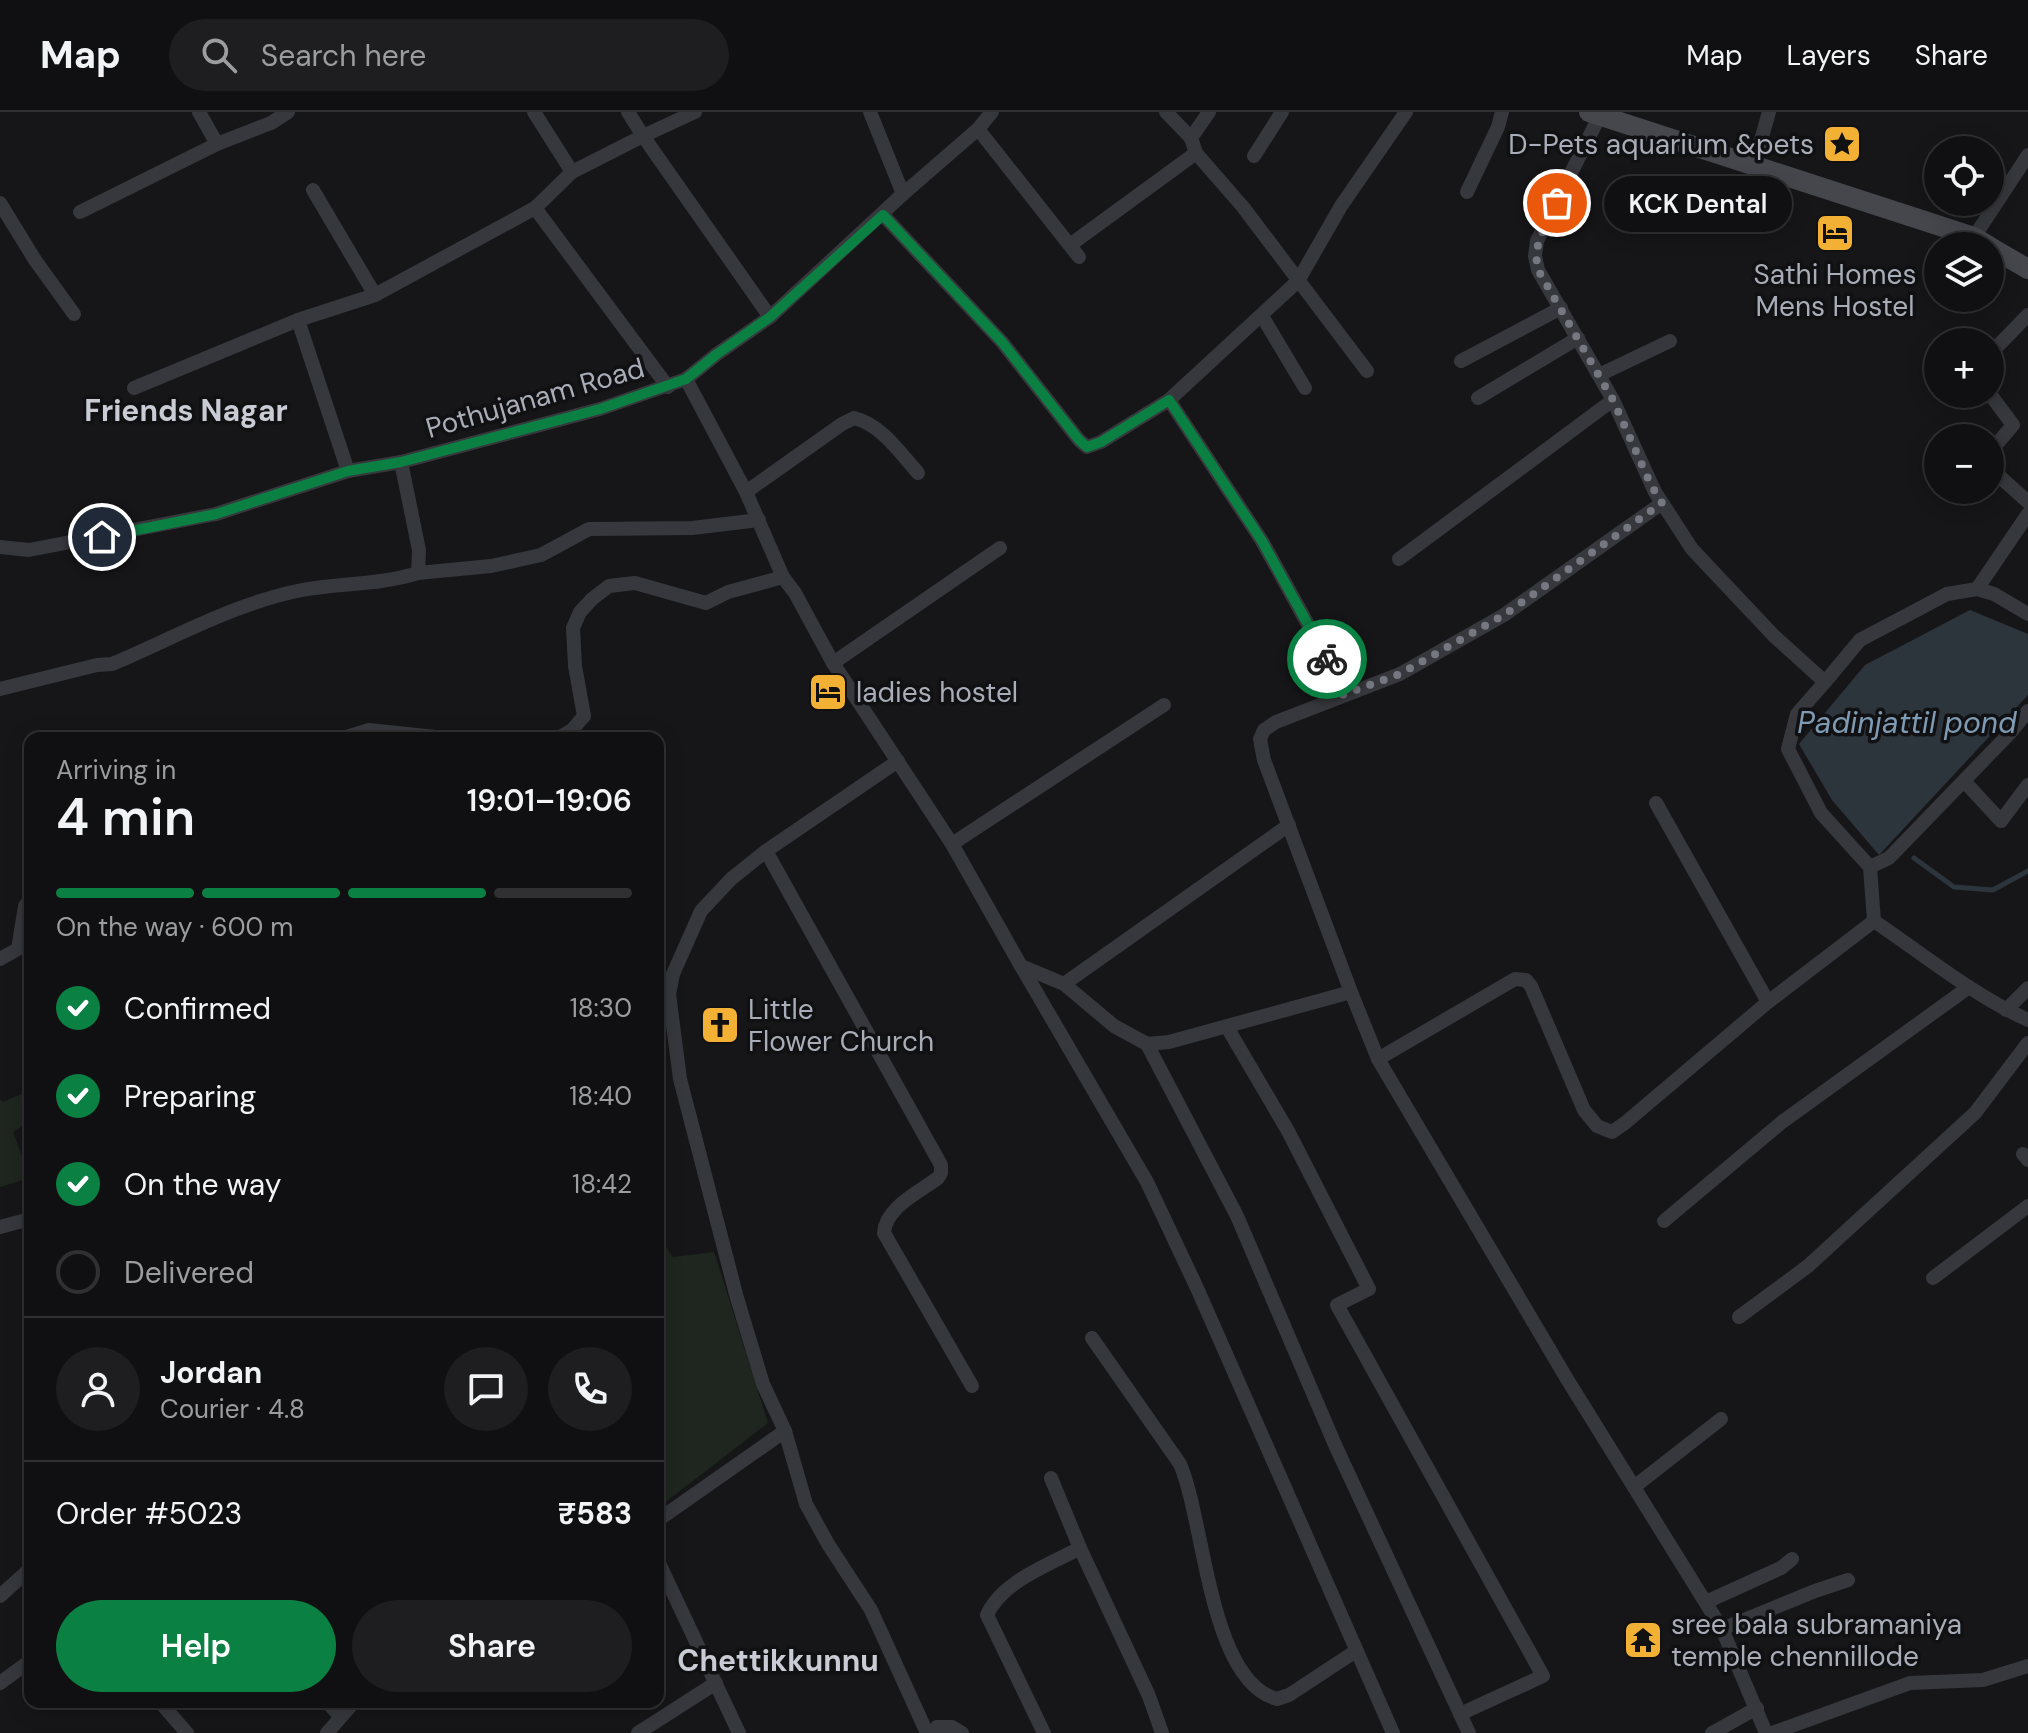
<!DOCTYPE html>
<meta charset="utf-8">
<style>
body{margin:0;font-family:"DM Sans",sans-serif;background:#1e1e20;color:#f1f3f6;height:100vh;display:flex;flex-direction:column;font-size:30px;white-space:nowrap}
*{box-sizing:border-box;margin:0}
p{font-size:26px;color:#9c9d9f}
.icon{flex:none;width:44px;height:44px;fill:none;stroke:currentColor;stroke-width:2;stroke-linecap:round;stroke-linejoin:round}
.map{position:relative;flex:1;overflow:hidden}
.drawer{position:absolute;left:24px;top:620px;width:640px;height:976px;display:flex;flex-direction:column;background:#101012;border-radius:16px;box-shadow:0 4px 20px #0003,0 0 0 2px #303032}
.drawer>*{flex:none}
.fabs{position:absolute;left:1924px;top:24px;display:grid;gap:16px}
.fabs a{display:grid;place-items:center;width:80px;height:80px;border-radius:50%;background:#101012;box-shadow:0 4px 20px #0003,0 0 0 2px #303032;font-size:40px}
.pin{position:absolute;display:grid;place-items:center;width:68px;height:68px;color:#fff;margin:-34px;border:4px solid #fff;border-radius:50%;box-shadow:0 2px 8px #0007}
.courier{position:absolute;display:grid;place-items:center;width:80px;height:80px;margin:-40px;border:6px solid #0b8043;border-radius:50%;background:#fff;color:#222;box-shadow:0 2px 10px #0007}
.bubble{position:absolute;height:56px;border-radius:28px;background:#101012;box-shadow:0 4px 20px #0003,0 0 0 2px #303032;font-size:26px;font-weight:600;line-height:56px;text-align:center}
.head em{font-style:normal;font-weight:600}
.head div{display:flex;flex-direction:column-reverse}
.head{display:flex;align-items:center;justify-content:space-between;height:136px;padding:0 32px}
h1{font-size:52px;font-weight:600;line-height:60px}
.bar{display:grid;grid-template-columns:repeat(4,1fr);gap:12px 8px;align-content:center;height:96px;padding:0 32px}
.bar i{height:10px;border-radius:6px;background:#303032}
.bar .selected{background:#0b8043}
.bar p{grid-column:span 4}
.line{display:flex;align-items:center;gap:20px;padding:0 32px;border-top:2px solid #303032}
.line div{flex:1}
.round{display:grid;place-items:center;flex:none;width:84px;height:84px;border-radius:42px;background:#1e1e20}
ol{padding:0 32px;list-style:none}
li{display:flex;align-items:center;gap:24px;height:88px}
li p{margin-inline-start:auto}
li .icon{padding:8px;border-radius:50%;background:#0b8043;color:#fff;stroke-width:4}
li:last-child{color:#9c9d9f}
li i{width:44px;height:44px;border:4px solid #303032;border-radius:50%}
.button{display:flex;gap:16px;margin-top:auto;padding:16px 32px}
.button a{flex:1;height:92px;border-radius:48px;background:#0b8043;color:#fff;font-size:32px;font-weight:600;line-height:92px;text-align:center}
.button a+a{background:#1e1e20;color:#f1f3f6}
header{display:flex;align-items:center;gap:48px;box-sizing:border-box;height:112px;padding:0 40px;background:#101012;border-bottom:2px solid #303032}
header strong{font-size:38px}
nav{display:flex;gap:44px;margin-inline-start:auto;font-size:28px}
.search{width:560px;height:72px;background:#1e1e20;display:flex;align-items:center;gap:20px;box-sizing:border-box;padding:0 28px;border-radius:44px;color:#9c9d9f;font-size:30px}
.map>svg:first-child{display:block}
.green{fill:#1e261f}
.water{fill:#2c353c}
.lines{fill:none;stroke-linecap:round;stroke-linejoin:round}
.stream{stroke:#2c353c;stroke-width:5}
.street{stroke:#37383d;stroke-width:14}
.secondary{stroke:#45474d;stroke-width:20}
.done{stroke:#757880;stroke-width:8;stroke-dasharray:0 14.4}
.route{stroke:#0b8043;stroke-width:10}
.labels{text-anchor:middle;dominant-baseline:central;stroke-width:7;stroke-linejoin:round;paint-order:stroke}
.poi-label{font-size:28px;fill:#a8adb8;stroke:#111113;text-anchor:start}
.street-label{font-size:28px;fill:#a8adb8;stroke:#111113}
.neighbourhood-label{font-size:30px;font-weight:bold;fill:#c9ccd4;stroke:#111113}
.water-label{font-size:30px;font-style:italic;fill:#7f9bb3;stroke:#111113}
</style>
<header>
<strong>Map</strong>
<div class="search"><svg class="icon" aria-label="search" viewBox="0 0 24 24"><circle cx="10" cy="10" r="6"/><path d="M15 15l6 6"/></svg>Search here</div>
<nav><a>Map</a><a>Layers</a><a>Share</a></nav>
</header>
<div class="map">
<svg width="2028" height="1621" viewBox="0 0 2028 1621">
<rect width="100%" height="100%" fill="#161618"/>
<!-- green -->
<g class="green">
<path d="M 30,978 L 30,1009 L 13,1020 L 30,1066 L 0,1075 L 0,987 L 3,990 Z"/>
<path d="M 658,1122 L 673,1145 L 714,1140 L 768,1311 L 658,1396 Z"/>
</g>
<!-- water -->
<path class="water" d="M 1970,498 L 2028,522 L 2028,583 L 1879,743 L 1832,688 L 1799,632 L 1865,553 Z"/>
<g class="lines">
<!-- stream -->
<path class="stream" d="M 1914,746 L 1954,775 L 1993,778 L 2028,759"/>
<!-- street -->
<g class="street">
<path d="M 534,0 L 572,60"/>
<path d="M 695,0 L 643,24 L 770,205"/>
<path d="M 870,0 L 903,82"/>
<path d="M 1166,0 L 1191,26 L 1209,0"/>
<path d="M 1600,3 L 1537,129 L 1535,144 L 1538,158 L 1613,288 L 1655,380 L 1692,437 L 1774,524 L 1825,570 L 1797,602 L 1788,637 L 1821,701 L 1870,755"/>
<path d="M 978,17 L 1079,145"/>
<path d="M 217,32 L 271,11 L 288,0"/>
<path d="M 1196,41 L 1243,95 L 1367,259"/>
<path d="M 1254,44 L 1282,0"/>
<path d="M 1754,53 L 1769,0"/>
<path d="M 313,78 L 375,183"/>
<path d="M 1467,80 L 1498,15 L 1502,0"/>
<path d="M 0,91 L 35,148 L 74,202"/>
<path d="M 535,96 L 668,275"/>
<path d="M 80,100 L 217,32 L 199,0"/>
<path d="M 883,103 L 1002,230 L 1079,328 L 1087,335 L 1101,330 L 1169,288 L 1298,169 L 1341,94 L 1406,0"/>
<path d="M 1974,125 L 2028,43"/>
<path d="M 1070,133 L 1196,41 L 1191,26"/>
<path d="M 1262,204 L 1305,276"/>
<path d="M 298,208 L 348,359"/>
<path d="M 1990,242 L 2028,203"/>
<path d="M 1461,249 L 1561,196"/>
<path d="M 1599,263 L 1670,229"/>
<path d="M 686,267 L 746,380 L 783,465 L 795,481 L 833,551 L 952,732 L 1021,854 L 1064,872 L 1114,914 L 1147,932 L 1169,930 L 1351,880 L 1378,947 L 1567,1267 L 1722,1517 L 1766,1621"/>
<path d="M 134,276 L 298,208 L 375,183 L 535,96 L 572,60 L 643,24 L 628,0"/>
<path d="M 1990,282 L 2013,313 L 1990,340"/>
<path d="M 1478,286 L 1578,226"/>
<path d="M 1169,288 L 1262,429 L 1327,547 L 1339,584"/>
<path d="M 1990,356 L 2028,390"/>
<path d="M 746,380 L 842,312 L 854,306 C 882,313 900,341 918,361"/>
<path d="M 0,435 L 29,438 L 216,402 L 348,359 L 401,350 L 600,297 L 686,267 L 717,242 L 770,205 L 903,82 L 978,17 L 992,0"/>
<path d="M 1399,447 L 1613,288"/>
<path d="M 418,461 L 491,454 L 541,443 L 589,417 L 692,416 L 759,408"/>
<path d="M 1977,477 L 2028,402"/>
<path d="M 833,551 L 1000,436"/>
<path d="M 1825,570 L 1860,528 L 1947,482 L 1977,477 L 1994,482 L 2028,502"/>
<path d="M 0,577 L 97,553 L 112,552 C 174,526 235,491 302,478 C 340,471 380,473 418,461 L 419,438 L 401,350"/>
<path d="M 343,626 L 369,618 L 445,626"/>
<path d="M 558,626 L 572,618 L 584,604 L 575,554 L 573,516 L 580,500 L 592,487 L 609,474 L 635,471 L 706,491 L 728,480 L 783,465"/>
<path d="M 898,649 L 766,739 L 731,767 L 701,799 L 673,862 L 669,882 L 680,967 L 737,1186 L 763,1272 L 785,1319 L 806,1392 L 828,1432 L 871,1498 L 927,1621"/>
<path d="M 1964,669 L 2001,709 L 2028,673"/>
<path d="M 1656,691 L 1768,890"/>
<path d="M 952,732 L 1164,593"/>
<path d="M 766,739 L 941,1053 L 941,1061 L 938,1066 C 919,1080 885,1096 884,1121 L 972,1274"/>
<path d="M 1870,755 L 1874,809 C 1924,843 1973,883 2028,908"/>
<path d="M 1870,755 L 1889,746 L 2010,621 L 2028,599"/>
<path d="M 0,847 L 18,837 L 25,794 L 30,787"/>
<path d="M 1021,854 L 1147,1070 L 1197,1176 L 1393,1621"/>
<path d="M 1064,872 L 1289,713"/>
<path d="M 1351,880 L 1264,648 L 1260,627 L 1264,618 L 1276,610 L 1400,562 L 1504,503 L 1662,391"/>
<path d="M 2006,898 L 2028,876"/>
<path d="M 1227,915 L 1288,1019 L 1369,1177 L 1337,1193 L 1543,1564 L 1460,1602"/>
<path d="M 1147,932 L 1237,1104 L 1336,1335 L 1469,1621"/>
<path d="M 1378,947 L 1515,867 L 1526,868 L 1531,874 L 1584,998 L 1597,1014 L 1612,1020 L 1625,1011 L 1768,890 L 1874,809"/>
<path d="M 2023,1042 L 2028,1048"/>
<path d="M 1664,1109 L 1782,1010 L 1969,875"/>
<path d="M 0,1115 L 30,1107"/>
<path d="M 1933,1166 L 2028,1094"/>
<path d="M 1739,1205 L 1808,1154 L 1975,1001 L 2028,931"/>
<path d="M 1092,1226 L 1180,1352 C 1205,1410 1209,1569 1277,1587 L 1289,1583 L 1356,1539"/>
<path d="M 1051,1366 L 1080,1436 L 1149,1584 L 1162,1621"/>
<path d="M 1634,1375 L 1721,1307"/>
<path d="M 658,1408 L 785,1319"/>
<path d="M 658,1449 L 739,1621"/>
<path d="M 0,1484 L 30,1457"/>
<path d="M 1706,1490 L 1781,1456 L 1792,1447"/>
<path d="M 1722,1517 L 1815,1479 L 1848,1468"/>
<path d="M 0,1571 L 30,1549"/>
<path d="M 160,1590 L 187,1621"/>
<path d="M 327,1590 L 340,1604"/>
<path d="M 327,1621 L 354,1590"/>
<path d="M 638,1621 L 716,1571"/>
<path d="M 934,1621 L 937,1615 L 952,1615 L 962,1621"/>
<path d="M 1044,1621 L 987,1503 C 1002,1469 1049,1453 1080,1436"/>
<path d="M 1712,1621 L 1757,1596"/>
<path d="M 1772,1621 L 1910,1571 L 1983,1568 L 2028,1554"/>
</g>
<!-- secondary -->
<g class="secondary">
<path d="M 1589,0 L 1974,125 L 1989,134"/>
<path d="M 1990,135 L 2028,157"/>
</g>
</g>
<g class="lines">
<!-- done -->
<path class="done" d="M 1327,547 L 1339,584 L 1400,562 L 1504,503 L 1662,391 L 1651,373 L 1613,288 L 1538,158 C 1532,132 1546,114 1557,91"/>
<!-- route -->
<path class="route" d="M 102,425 L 216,402 L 348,359 L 401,350 L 600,297 L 686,267 L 717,242 L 770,205 L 883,103 L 1002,230 L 1079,328 L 1087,335 L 1101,330 L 1169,288 L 1262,429 L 1327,547"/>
</g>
<!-- icons -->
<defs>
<symbol id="sight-square" viewBox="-11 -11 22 22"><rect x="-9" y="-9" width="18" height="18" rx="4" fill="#f2b134" stroke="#111113"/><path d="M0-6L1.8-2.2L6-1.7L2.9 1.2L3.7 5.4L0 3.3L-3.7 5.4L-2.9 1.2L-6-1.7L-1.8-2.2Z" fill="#111"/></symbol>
<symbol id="hotel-square" viewBox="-11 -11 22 22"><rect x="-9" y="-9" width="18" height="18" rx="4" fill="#f2b134" stroke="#111113"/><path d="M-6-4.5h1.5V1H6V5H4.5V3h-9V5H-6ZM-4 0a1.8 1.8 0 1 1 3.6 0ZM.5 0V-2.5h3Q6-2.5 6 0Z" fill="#111"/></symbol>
<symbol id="church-square" viewBox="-11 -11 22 22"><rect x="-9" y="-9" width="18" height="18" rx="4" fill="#f2b134" stroke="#111113"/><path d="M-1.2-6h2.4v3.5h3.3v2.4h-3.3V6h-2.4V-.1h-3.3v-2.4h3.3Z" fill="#111"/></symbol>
<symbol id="temple-square" viewBox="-11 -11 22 22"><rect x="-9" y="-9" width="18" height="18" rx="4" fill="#f2b134" stroke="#111113"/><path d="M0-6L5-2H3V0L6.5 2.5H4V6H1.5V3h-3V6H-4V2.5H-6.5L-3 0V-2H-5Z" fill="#111"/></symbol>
</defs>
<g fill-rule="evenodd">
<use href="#sight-square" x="1820" y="10" width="44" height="44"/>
<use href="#hotel-square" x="1813" y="99" width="44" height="44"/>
<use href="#hotel-square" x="806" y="558" width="44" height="44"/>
<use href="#church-square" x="698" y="891" width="44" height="44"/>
<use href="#temple-square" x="1621" y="1506" width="44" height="44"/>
</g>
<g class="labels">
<!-- poi labels -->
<g class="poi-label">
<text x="1814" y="32" text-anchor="end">D-Pets aquarium &amp;pets</text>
<text x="1835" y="162" text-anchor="middle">Sathi Homes<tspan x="1835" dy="32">Mens Hostel</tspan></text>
<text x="856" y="580">ladies hostel</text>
<text x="748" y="897">Little<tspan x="748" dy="32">Flower Church</tspan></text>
<text x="1671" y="1512">sree bala subramaniya<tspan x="1671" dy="32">temple chennillode</tspan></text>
</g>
<!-- street labels -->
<g class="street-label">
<text transform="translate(535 286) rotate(-16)">Pothujanam Road</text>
</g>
<!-- neighbourhood labels -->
<g class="neighbourhood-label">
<text x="186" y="298">Friends Nagar</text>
<text x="778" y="1548">Chettikkunnu</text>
</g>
<!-- water labels -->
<g class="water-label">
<text x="1907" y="610">Padinjattil pond</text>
</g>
</g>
</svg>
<div class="fabs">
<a><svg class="icon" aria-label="locate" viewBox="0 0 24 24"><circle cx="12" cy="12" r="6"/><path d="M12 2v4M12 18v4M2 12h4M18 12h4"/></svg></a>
<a><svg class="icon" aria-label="layers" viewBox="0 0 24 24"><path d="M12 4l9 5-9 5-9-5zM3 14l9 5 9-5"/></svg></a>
<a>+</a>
<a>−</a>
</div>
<div class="pin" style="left:1557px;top:91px;background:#ea580c"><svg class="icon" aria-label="bag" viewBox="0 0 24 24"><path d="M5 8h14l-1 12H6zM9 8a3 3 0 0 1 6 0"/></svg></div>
<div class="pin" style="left:102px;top:425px;background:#1f2937"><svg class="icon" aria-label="home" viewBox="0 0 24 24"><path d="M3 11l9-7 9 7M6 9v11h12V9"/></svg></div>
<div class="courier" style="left:1327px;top:547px"><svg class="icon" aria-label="bike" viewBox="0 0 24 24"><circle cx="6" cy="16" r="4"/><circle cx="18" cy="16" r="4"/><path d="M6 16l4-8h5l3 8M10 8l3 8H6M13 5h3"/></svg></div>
<div class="bubble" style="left:1604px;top:64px;width:188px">KCK Dental</div>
<section class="drawer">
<div class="head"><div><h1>4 min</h1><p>Arriving in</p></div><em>19:01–19:06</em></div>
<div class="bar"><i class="selected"></i><i class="selected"></i><i class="selected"></i><i></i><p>On the way · 600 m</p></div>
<ol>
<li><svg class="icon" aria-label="check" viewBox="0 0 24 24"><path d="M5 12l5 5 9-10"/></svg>Confirmed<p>18:30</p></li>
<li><svg class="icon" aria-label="check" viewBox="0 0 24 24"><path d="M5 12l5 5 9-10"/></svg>Preparing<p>18:40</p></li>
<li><svg class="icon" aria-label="check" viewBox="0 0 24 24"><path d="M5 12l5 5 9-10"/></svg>On the way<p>18:42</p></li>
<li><i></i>Delivered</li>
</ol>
<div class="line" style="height:144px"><a class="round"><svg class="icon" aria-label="person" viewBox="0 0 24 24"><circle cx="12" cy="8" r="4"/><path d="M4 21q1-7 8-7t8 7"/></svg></a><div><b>Jordan</b><p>Courier · 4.8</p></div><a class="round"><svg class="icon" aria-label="chat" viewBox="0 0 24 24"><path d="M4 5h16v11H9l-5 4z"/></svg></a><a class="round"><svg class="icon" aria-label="phone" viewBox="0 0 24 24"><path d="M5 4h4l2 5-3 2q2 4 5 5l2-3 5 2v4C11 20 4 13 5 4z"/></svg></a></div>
<div class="line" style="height:104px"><div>Order #5023</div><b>₹583</b></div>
<div class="button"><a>Help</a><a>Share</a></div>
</section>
</div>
